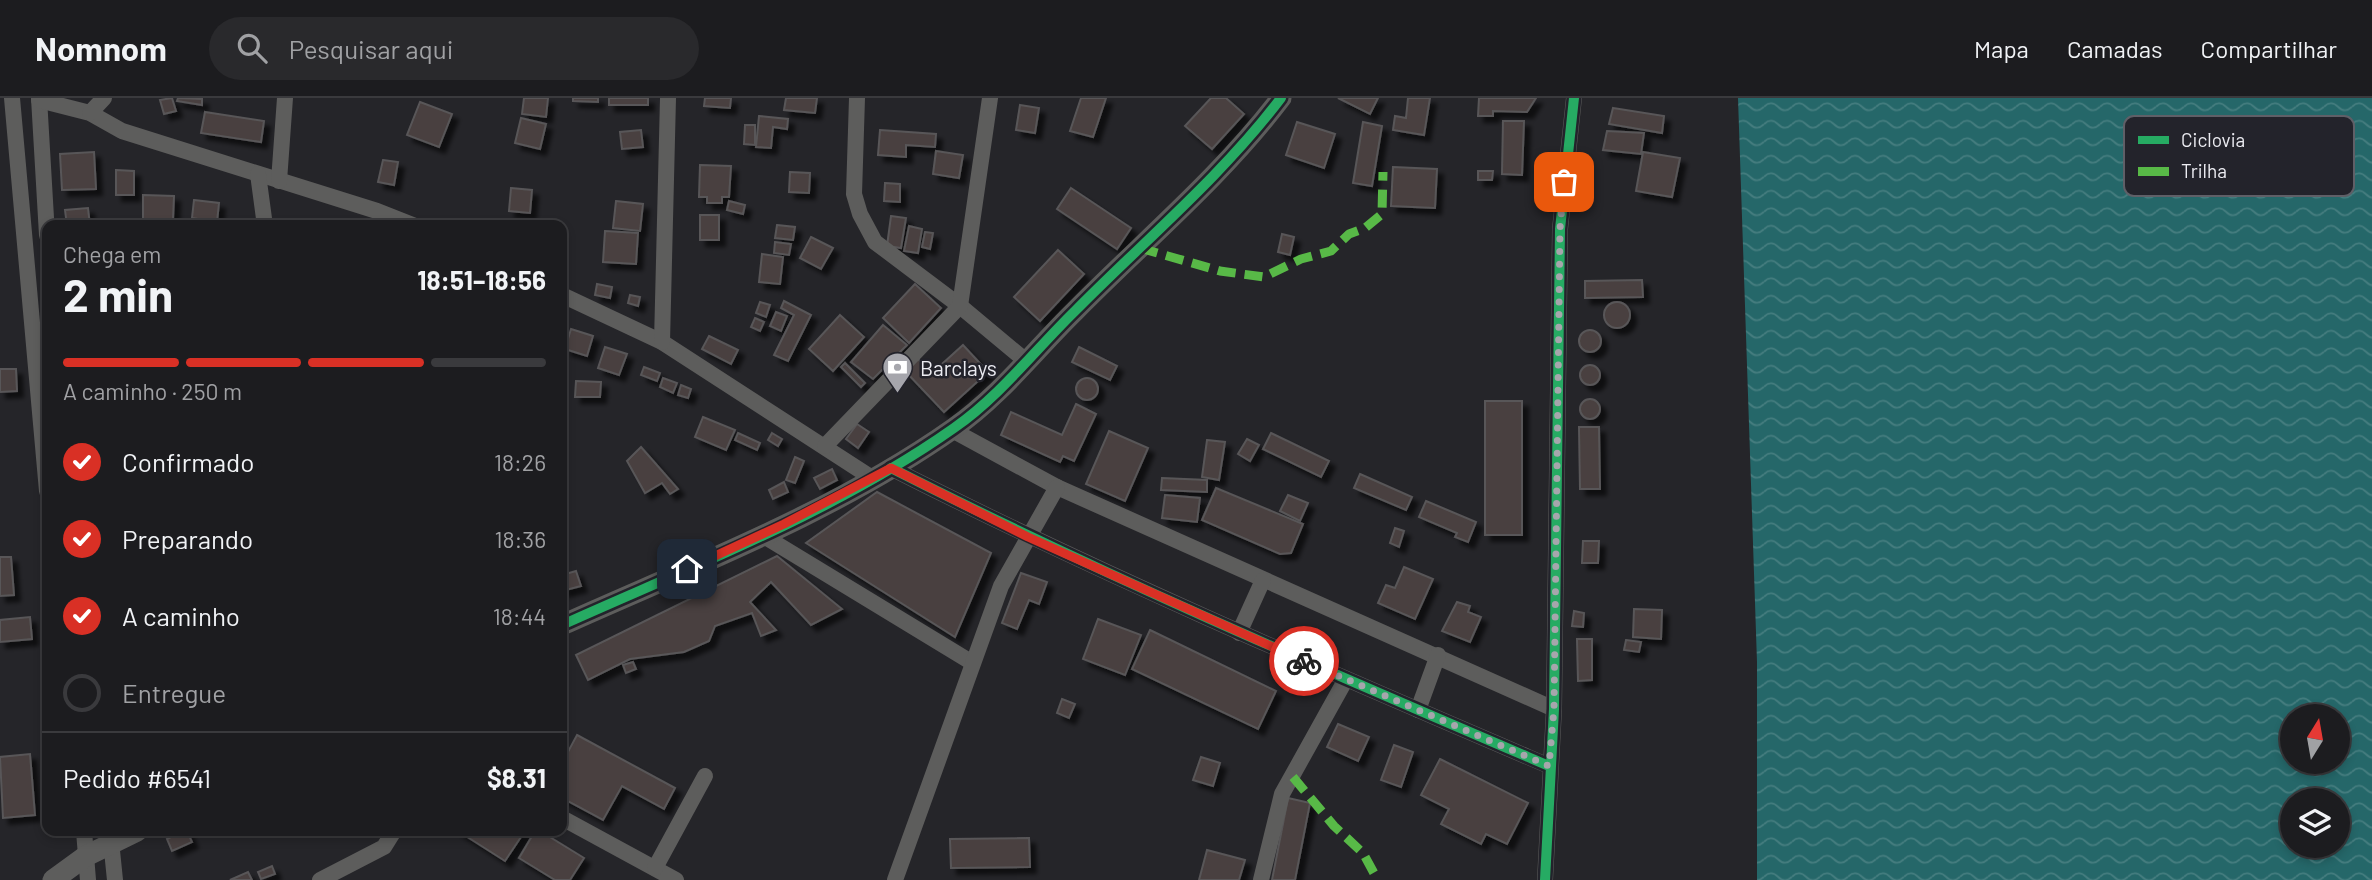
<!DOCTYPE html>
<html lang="pt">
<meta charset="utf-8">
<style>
body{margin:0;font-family:Barlow,sans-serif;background:#29292c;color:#f1f3f6;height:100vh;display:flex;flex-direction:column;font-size:26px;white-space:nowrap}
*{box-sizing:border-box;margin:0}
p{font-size:23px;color:#a0a1a4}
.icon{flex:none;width:38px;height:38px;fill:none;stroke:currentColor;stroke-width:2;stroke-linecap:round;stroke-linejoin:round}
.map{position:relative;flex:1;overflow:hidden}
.drawer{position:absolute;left:42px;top:122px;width:525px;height:616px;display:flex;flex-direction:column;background:#1c1c1f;border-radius:14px;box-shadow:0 4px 10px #0003,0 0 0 2px #3a3a3d}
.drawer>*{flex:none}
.needle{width:46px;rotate:11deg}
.controls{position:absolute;left:2280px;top:606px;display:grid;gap:14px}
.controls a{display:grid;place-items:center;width:70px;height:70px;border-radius:50%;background:#1c1c1f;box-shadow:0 4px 10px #0003,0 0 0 2px #3a3a3d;font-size:35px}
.pin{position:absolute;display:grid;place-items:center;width:60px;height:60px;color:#fff;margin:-30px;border-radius:14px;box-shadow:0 4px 10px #0006}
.courier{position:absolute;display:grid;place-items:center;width:70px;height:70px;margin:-35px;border:5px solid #d93025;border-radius:50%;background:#fff;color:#222;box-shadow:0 2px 9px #0007}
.overview em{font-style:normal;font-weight:700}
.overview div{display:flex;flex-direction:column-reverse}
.overview{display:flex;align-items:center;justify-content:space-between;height:119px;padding:0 21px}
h1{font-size:46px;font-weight:700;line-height:52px}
.bar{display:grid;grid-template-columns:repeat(4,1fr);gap:10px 7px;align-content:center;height:84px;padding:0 21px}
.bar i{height:9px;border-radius:5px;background:#3a3a3d}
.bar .selected{background:#d93025}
.bar p{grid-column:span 4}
.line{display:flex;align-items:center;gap:18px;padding:0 21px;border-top:2px solid #3a3a3d}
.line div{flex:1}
ol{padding:0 21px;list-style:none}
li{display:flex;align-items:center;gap:21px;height:77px}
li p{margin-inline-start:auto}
li .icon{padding:7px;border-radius:50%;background:#d93025;color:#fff;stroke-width:4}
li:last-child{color:#a0a1a4}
li i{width:38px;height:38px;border:4px solid #3a3a3d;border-radius:50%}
header{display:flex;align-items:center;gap:42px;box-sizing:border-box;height:98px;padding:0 35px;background:#1c1c1f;border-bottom:2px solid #3a3a3d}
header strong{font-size:33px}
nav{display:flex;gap:38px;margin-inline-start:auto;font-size:24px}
.search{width:490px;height:63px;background:#29292c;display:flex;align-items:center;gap:18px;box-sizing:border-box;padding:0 24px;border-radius:38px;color:#a0a1a4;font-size:26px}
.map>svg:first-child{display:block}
.water{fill:url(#water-waves);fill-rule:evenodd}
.building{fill:#49403f;stroke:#585658;stroke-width:2;filter:url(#shadow)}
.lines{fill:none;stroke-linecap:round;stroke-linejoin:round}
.minor{stroke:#5d5d5c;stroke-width:16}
.tertiary{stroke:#5d5d5c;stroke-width:21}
.quiet{stroke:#58b947;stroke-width:9;stroke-dasharray:18 9;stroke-linecap:butt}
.cycleway-casing{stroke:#23232b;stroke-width:15}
.cycleway{stroke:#26ab63;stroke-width:10}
.done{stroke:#a6a6ac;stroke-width:7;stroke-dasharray:0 12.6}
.route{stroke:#d93025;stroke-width:9}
.labels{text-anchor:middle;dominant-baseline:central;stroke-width:5;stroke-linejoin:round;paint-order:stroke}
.poi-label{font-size:21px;fill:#ececf2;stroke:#23232b;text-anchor:start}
.key{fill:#23232b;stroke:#5f5f67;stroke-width:2}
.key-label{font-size:19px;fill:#ececf2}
</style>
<header>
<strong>Nomnom</strong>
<div class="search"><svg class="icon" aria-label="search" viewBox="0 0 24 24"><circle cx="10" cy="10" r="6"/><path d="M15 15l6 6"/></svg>Pesquisar aqui</div>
<nav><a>Mapa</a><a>Camadas</a><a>Compartilhar</a></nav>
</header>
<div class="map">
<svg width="2372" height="782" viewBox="0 0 2372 782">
<defs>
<pattern id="water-waves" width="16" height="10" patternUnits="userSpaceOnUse" patternTransform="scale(1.75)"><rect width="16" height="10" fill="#256769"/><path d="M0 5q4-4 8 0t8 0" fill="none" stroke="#457d7f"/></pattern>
<filter id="shadow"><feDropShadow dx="6" dy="6" stdDeviation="2" flood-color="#0009"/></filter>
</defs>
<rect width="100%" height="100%" fill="#252529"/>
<!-- water -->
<path class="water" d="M 1738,0 L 2372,0 L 2372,782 L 1757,782 L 1757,564 ZM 2292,618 L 2338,618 L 2338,663 L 2292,663 ZM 2292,702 L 2338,702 L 2338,747 L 2292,747 Z"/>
<!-- building -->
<g class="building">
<path d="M 172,0 L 176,13 L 164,16 L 160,2 Z"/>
<path d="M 178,0 L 202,1 L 202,7 L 177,3 Z"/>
<path d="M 524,0 L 548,0 L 546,19 L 522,16 Z"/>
<path d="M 573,0 L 598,0 L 598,4 L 573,3 Z"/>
<rect x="609" y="0" width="39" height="7"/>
<path d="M 705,0 L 731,0 L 730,10 L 704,8 Z"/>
<path d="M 786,0 L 817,0 L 815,15 L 784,12 Z"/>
<path d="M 1081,0 L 1106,0 L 1093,39 L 1070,33 Z"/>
<path d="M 1211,0 L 1226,0 L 1244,16 L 1212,51 L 1185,28 Z"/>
<path d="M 1338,0 L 1378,0 L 1370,16 Z"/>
<path d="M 1408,0 L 1430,0 L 1424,37 L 1393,32 L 1395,18 L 1406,20 Z"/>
<path d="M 1479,0 L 1536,0 L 1527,14 L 1493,13 L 1493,18 L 1478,18 Z"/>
<path d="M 420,4 L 452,16 L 439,49 L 407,37 Z"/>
<path d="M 1020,7 L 1039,10 L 1035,35 L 1016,32 Z"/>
<path d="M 1613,10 L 1664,18 L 1662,35 L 1609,26 Z"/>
<path d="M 205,14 L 264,23 L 261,44 L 201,35 Z"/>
<path d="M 759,18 L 788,21 L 787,31 L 773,29 L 771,50 L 756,49 Z"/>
<path d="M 521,20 L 546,26 L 540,51 L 515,45 Z"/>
<path d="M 1503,23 L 1524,23 L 1522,77 L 1502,76 Z"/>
<path d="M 1297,24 L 1335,36 L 1324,70 L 1286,57 Z"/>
<path d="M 1363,24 L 1382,28 L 1372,88 L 1353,85 Z"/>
<path d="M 745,27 L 755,27 L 755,47 L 744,46 Z"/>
<path d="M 641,32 L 643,49 L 622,51 L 620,34 Z"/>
<path d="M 880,32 L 936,36 L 935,49 L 906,47 L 906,59 L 878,57 Z"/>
<path d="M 1607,33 L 1644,35 L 1641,56 L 1603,52 Z"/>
<path d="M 936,53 L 963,57 L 959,80 L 933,76 Z"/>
<path d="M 94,54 L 96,91 L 62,92 L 60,56 Z"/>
<path d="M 1643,54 L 1680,60 L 1672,99 L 1636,93 Z"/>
<path d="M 383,62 L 398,64 L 394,87 L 378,84 Z"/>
<path d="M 700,67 L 731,68 L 729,99 L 722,99 L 722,105 L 707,105 L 707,99 L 699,99 Z"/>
<path d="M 1393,69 L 1437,71 L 1435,110 L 1391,108 Z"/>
<path d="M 116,72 L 134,73 L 134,97 L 116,97 Z"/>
<path d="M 1478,73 L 1493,73 L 1492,82 L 1478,82 Z"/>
<path d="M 790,74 L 810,75 L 809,95 L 789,94 Z"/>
<path d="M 885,85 L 900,86 L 900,104 L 884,103 Z"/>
<path d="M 511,90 L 532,92 L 530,115 L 509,113 Z"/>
<path d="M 1071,90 L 1131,130 L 1117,151 L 1057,111 Z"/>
<path d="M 143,97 L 174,98 L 173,122 L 143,122 Z"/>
<path d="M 194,102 L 219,105 L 217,124 L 192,120 Z"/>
<path d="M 616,103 L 643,106 L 640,133 L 613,130 Z"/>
<path d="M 729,103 L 745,107 L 743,116 L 727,112 Z"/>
<path d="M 88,110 L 90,128 L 67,128 L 65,112 Z"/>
<rect x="700" y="117" width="19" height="25"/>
<path d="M 891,118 L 906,120 L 901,150 L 887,148 Z"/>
<path d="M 777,127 L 795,129 L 793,142 L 775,140 Z"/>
<path d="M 909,128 L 922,131 L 918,155 L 904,153 Z"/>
<path d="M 605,133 L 638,135 L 636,166 L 603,164 Z"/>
<path d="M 925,134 L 933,135 L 930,151 L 922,149 Z"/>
<path d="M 1282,136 L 1294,139 L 1290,157 L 1278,154 Z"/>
<path d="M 811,139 L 833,150 L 821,171 L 800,160 Z"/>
<path d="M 775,144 L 791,146 L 789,157 L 774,155 Z"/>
<path d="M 1058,152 L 1084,176 L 1040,223 L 1014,199 Z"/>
<path d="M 762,156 L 783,159 L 780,186 L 759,184 Z"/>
<path d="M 1642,182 L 1643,199 L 1585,200 L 1585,183 Z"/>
<path d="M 597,186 L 612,189 L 610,200 L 595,197 Z"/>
<path d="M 915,186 L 941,210 L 909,245 L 883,220 Z"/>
<path d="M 630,197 L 640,199 L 638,208 L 628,205 Z"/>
<path d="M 784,203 L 811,217 L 788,263 L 774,257 L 794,217 L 781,210 Z"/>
<path d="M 760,204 L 770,207 L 766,219 L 756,215 Z"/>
<circle cx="1617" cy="217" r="13"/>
<path d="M 776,214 L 787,218 L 781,233 L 770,228 Z"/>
<path d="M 840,217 L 864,239 L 833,273 L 809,251 Z"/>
<path d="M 755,220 L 764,224 L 760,233 L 751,229 Z"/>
<path d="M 883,227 L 907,247 L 873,281 L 851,264 Z"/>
<path d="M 571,231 L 593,238 L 587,258 L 565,251 Z"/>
<circle cx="1590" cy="243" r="11"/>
<path d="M 709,238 L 738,252 L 731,266 L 702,251 Z"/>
<path d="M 963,247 L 988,274 L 944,314 L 905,273 L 918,261 L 932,275 Z"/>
<path d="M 605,249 L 627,256 L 619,277 L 598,270 Z"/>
<path d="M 1079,249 L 1117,268 L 1110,282 L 1072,264 Z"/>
<path d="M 845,265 L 865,285 L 861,289 L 841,269 Z"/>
<circle cx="1590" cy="277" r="10"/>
<path d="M 644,269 L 660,275 L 657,283 L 641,277 Z"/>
<path d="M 0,271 L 16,271 L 17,293 L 0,294 Z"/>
<circle cx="1087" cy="291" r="11"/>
<path d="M 663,280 L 677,285 L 673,295 L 660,289 Z"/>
<path d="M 576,283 L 601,284 L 600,299 L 575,299 Z"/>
<path d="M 681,287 L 691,291 L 688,300 L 678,297 Z"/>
<circle cx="1590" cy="311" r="10"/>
<rect x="1485" y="303" width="37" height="134"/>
<path d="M 1076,306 L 1096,316 L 1074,363 L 1063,358 L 1060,364 L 1001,337 L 1011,314 L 1062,337 Z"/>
<path d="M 703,319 L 735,332 L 726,352 L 695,339 Z"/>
<path d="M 857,326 L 869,334 L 858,350 L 846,341 Z"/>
<path d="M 1579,329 L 1599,329 L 1600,391 L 1580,391 Z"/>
<path d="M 1109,333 L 1148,350 L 1125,403 L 1086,386 Z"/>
<path d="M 738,335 L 760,345 L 757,352 L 735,342 Z"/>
<path d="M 772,335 L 782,341 L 778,348 L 768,342 Z"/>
<path d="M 1271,335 L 1329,363 L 1321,379 L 1263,351 Z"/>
<path d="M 1247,341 L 1259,347 L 1250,363 L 1238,356 Z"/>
<path d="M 1207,342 L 1225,344 L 1219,382 L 1202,379 Z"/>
<path d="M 641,349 L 678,391 L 670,396 L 662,385 L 645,395 L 627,363 Z"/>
<path d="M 795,359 L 804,363 L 795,385 L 786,382 Z"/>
<path d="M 832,371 L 837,382 L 820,391 L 814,380 Z"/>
<path d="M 1360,376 L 1412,399 L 1406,412 L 1354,390 Z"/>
<path d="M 1162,380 L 1207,382 L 1207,394 L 1161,392 Z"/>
<path d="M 784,384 L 788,394 L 773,401 L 769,392 Z"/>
<path d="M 1216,390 L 1303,426 L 1291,455 L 1280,456 L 1202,422 Z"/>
<path d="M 877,394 L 991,455 L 955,539 L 806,445 Z"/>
<path d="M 1165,397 L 1200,400 L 1197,424 L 1162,420 Z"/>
<path d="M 1288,397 L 1308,405 L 1300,423 L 1280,413 Z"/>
<path d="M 1426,403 L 1476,424 L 1468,444 L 1455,439 L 1457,435 L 1419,419 Z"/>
<path d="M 1395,430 L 1404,433 L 1399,449 L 1390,445 Z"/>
<path d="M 1583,443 L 1599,443 L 1598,465 L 1582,465 Z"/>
<path d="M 777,458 L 842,511 L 811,527 L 771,484 L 750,504 L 776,532 L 761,538 L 752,515 L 715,528 L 709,543 L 684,554 L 630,561 L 588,582 L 576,557 Z"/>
<path d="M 0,459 L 11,459 L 14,497 L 0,498 Z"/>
<path d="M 1404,469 L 1433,481 L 1415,521 L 1378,505 L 1386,487 L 1395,490 Z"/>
<path d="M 576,473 L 581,488 L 562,493 L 562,477 Z"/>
<path d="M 1021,475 L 1047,484 L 1039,506 L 1029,502 L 1017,531 L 1002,525 Z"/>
<path d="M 1457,504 L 1470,508 L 1468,514 L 1481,519 L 1470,544 L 1442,533 Z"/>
<path d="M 1634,511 L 1662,512 L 1661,541 L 1633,539 Z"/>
<path d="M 1574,513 L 1584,515 L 1583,529 L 1572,528 Z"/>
<path d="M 30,519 L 32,541 L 0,544 L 0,522 Z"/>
<path d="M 1098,521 L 1141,537 L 1125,577 L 1083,561 Z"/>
<path d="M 1150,532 L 1276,593 L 1258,631 L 1132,571 Z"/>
<path d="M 1577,541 L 1592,541 L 1592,582 L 1578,583 Z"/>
<path d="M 1626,542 L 1641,544 L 1639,554 L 1624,552 Z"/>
<path d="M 633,564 L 636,571 L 626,575 L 623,567 Z"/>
<path d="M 1062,601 L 1075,606 L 1069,620 L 1057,615 Z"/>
<path d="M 1338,626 L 1369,639 L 1358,663 L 1327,649 Z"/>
<path d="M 577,637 L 675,690 L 664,711 L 622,688 L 603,722 L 562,700 L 562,665 Z"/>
<path d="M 1394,647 L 1413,654 L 1401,689 L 1381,682 Z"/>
<path d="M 30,656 L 35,717 L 3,720 L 0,659 Z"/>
<path d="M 1201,659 L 1220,665 L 1213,688 L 1193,682 Z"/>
<path d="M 1440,661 L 1528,705 L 1507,746 L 1486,736 L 1481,746 L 1441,726 L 1449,711 L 1421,697 Z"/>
<path d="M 1288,700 L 1310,705 L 1295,782 L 1272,782 Z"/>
<path d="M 183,733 L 187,733 L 192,744 L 172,753 L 167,741 Z"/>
<path d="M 458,733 L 525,733 L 505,763 Z"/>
<path d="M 535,733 L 540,733 L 584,760 L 570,782 L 555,782 L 519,760 Z"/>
<path d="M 1029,740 L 1030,769 L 951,770 L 950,741 Z"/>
<path d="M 1207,752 L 1245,762 L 1239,782 L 1199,782 Z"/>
<path d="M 272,768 L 275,776 L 261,781 L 258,774 Z"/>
<path d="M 248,774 L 252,782 L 230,782 Z"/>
</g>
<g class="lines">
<!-- minor -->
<g class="minor">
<path d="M 12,0 L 47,393"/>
<path d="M 39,0 L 47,137"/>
<path d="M 857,0 L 854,96 L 860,116 L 875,144 L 960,208 L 1026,263"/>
<path d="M 39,2 L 90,15 L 122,33 L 377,113 L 415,128"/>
<path d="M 90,15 L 104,0"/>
<path d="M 258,76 L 265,128"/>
<path d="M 279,83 L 285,0"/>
<path d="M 562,197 L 662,244 L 872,380"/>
<path d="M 662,244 L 668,0"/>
<path d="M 952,332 L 1057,389 L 1554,611"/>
<path d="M 825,348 L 960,208 L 990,0"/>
<path d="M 891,370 C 1106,479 1327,573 1549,668"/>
<path d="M 762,437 L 971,564"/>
<path d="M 1239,535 L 1263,482"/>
<path d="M 1418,612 L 1438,557"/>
<path d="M 562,720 L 676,782"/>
<path d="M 84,733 L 88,782"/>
<path d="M 110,733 L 115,782"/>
<path d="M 655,770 L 705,678"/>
<path d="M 320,782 L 384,749 L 394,733"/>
<path d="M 895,782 L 1001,488 L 1057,389"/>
<path d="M 1261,782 L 1282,696 L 1346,581"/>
<path d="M 1545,782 L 1554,611 L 1560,131 L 1574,0"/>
</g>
<!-- tertiary -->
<g class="tertiary">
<path d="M 562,527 C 693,468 835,414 954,330 C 1000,298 1035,252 1075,213 C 1144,143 1221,79 1281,0"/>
<path d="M 53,782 L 86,758 L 137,733"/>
</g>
<!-- quiet -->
<g class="quiet">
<path d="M 1140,150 L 1220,173 L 1264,179 L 1301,161 L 1331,153 L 1349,136 L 1365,130 L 1382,116 L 1383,74"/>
<path d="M 1293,679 L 1334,728 L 1363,755 L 1375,777 L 1374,782"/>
</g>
<defs>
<g id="cycleway">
<path d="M 891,370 C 1106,479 1327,573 1549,668"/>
<path d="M 562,527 C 693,468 835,414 954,330 C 1000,298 1035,252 1075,213 C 1144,143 1221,79 1281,0"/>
<path d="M 1545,782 L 1554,611 L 1560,131 L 1574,0"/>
</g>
</defs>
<!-- cycleway casing -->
<use href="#cycleway" class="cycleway-casing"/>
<!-- cycleway -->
<use href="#cycleway" class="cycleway"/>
</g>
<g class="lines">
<!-- done -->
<path class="done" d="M 1304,563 L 1549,668 L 1554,611 L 1560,131 L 1564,84"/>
<!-- route -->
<path class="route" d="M 687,471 L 784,426 L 891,370 L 1028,439 L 1304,563"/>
</g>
<!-- icons -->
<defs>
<symbol id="bank-pin" viewBox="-11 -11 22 30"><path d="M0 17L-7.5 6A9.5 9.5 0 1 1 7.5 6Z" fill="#a6a6ac" stroke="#23232b"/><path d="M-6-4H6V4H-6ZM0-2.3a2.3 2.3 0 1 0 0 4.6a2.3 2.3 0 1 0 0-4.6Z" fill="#fff"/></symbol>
</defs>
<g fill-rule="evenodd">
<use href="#bank-pin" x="880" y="252" width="35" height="47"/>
</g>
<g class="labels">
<!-- poi labels -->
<g class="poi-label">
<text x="920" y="269">Barclays</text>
</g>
</g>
<!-- legend -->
<rect x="2124" y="18" width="230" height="80" rx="10" class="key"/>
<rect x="2138" y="38" width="31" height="8" fill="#26ab63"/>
<rect x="2138" y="69" width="31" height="9" fill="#58b947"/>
<g class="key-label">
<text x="2181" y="49">Ciclovia</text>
<text x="2181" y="80">Trilha</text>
</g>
</svg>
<div class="controls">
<a><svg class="needle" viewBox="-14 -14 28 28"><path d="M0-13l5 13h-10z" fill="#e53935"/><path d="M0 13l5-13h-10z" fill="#a0a1a4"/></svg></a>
<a><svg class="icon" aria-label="layers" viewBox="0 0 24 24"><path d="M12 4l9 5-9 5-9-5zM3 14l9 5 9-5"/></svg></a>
</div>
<div class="pin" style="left:1564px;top:84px;background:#ea580c"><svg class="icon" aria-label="bag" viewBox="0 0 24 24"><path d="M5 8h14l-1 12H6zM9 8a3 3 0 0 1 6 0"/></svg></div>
<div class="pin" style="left:687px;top:471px;background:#1f2937"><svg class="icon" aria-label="home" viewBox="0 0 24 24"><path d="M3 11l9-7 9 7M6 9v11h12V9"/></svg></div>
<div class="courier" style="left:1304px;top:563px"><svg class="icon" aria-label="bike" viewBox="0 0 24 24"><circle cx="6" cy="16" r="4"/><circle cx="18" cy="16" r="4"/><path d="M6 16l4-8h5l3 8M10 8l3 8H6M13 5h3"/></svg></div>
<section class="drawer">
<div class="overview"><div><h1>2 min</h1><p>Chega em</p></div><em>18:51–18:56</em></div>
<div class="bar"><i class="selected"></i><i class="selected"></i><i class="selected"></i><i></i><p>A caminho · 250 m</p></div>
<ol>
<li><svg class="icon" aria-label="check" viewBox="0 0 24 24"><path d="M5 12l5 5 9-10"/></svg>Confirmado<p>18:26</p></li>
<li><svg class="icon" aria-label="check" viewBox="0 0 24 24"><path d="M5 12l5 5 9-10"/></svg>Preparando<p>18:36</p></li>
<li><svg class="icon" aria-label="check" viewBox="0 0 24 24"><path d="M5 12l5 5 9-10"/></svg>A caminho<p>18:44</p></li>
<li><i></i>Entregue</li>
</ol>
<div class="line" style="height:91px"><div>Pedido #6541</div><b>$8.31</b></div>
</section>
</div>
